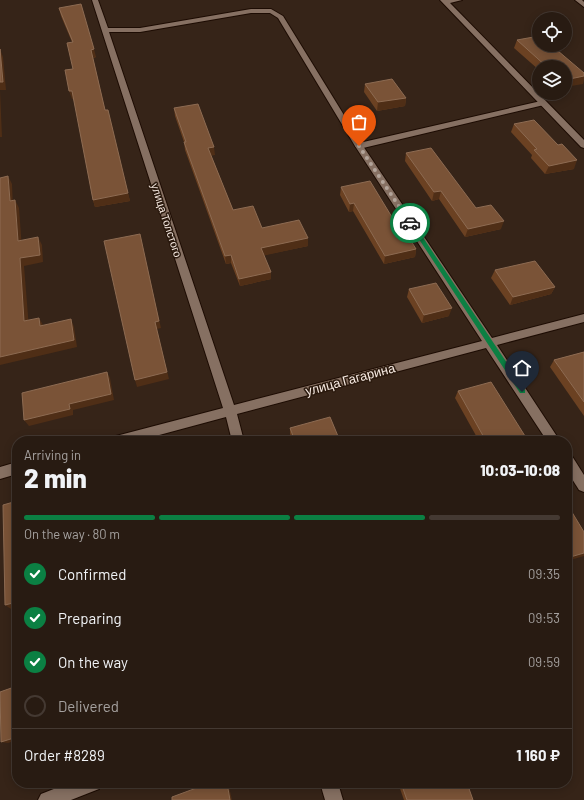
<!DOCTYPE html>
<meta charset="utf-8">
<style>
body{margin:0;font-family:Barlow,sans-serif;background:#342820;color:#f1f3f6;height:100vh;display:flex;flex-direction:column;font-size:15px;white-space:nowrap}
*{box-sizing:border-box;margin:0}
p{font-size:13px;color:#a5a19f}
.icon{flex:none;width:22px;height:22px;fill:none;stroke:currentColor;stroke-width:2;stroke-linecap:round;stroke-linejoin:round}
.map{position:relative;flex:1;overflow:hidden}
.panel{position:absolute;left:12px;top:436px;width:560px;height:352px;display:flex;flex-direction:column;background:#281b12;border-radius:16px;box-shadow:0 2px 10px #0003,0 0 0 1px #443932}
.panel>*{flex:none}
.fabs{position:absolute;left:532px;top:12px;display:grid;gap:8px}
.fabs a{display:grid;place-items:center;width:40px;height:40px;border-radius:50%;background:#281b12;box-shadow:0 2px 10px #0003,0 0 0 1px #443932;font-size:20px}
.pin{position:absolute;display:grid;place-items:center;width:34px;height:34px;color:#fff;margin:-41px -17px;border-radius:50% 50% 50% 0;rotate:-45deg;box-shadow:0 0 4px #0007}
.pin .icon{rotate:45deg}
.courier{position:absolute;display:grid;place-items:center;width:40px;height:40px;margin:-20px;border:3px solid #0b8043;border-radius:50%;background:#fff;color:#222;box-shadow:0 1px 5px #0007}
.headline em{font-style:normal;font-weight:800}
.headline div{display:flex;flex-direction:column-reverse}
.headline{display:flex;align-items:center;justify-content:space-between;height:68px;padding:0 12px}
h1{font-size:26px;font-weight:800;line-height:30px}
.bar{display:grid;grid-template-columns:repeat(4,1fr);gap:6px 4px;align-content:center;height:48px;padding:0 12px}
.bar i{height:5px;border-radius:3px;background:#443932}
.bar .on{background:#0b8043}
.bar p{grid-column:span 4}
.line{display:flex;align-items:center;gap:10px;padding:0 12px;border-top:1px solid #443932}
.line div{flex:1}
ol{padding:0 12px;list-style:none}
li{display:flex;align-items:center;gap:12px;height:44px}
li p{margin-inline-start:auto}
li .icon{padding:4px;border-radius:50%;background:#0b8043;color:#fff;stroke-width:4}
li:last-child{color:#a5a19f}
li i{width:22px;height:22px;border:2px solid #443932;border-radius:50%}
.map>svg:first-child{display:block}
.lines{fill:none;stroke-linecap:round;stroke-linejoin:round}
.service-casing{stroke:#1d0c03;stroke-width:2}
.minor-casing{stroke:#1d0c03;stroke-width:2}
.service{fill:#867062;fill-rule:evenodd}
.minor{fill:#867062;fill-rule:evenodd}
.wall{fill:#6b4122}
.shaded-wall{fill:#4f2e16}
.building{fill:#7a5337;stroke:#8d6b52}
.route{fill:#0b8043}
.done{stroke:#b3a59b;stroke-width:4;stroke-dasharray:0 7.2}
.labels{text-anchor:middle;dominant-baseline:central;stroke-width:3;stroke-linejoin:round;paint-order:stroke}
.far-street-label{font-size:11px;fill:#f7eae2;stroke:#2b1a0e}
.street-label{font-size:13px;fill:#f7eae2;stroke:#2b1a0e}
</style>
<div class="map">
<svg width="584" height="800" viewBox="0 0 584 800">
<rect width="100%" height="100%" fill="#362418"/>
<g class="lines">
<defs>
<path id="service" d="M 541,101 L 544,101 L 544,105 L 359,149 L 355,146 L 359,143 Z"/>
<g id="minor">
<path d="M 92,0 L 98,0 L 108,28 L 140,28 L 251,9 L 271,9 L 283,16 L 363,146 L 492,338 L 584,314 L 584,322 L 497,345 L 560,441 L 547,441 L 486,348 L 237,414 L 244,441 L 232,441 L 226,417 L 137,441 L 110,441 L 112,437 L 116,436 L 223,408 ZM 251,13 L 270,13 L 278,18 L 355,146 L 482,341 L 234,405 L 109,32 L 140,32 Z"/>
<path d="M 440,0 L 462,0 L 450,3 L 584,140 L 584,148 L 581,147 Z"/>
<path d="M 575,0 L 582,0 L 584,2 L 584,7 Z"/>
<path d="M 567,454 L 572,456 L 584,475 L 584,492 L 579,490 L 567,471 Z"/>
<path d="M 17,462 L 17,474 L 0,479 L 0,467 Z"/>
<path d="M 69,783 L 102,783 L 99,789 L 71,800 L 38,800 L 41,794 Z"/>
<path d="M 320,783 L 338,783 L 343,800 L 325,800 Z"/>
</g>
</defs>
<!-- service casing -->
<use href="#service" class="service-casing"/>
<!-- minor casing -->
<use href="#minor" class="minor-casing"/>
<!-- service -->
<use href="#service" class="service"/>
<!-- minor -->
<use href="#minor" class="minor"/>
</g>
<!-- wall -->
<g class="wall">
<path d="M 59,8 L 96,57 L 93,58 L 105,110 L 130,201 L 95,207 L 93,200 L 74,99 L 72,99 L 73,69 L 72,42 L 61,16 Z"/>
<path d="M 517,40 L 584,73 L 583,84 L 565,67 L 539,67 L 539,70 L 514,48 Z"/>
<path d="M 365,84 L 406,98 L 405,106 L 377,111 L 364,92 Z"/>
<path d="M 174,108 L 215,155 L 211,155 L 233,210 L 262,228 L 308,246 L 264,255 L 271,279 L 240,286 L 231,263 L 226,264 L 185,150 L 184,142 L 175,116 Z"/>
<path d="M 514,124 L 558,145 L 574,169 L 545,174 L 531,158 L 532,155 L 511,132 Z"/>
<path d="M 406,153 L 476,208 L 501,229 L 465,237 L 439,199 L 432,201 L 405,161 Z"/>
<path d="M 341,187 L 398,227 L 416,249 L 415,257 L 384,264 L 353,211 L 349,212 L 340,195 Z"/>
<path d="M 495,270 L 555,287 L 551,294 L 510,305 L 491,278 Z"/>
<path d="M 409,289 L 449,316 L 422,323 L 407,297 Z"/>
<path d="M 584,352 L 584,416 L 550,367 L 554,360 Z"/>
<path d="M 458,391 L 521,441 L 479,441 L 455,398 Z"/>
<path d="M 290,428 L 340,441 L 293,441 L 290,434 Z"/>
<path d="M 398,783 L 467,783 L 473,800 L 404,800 Z"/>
</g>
<!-- shaded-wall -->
<g class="shaded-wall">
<path d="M 0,49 L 3,57 L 6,90 L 0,90 L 2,137 L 0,137 Z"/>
<path d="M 94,49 L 96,57 L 93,58 L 91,50 Z"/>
<path d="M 584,76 L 583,84 L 565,87 L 565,80 Z"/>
<path d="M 69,91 L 72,91 L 74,99 L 72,99 Z"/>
<path d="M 406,98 L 405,106 L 377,111 L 378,102 Z"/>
<path d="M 110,118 L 130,201 L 95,207 L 93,200 Z"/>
<path d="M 214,147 L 215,155 L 209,156 L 208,148 Z"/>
<path d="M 577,160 L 574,169 L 545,174 L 549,166 Z"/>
<path d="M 8,176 L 12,184 L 13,209 L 10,201 Z"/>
<path d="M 441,191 L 439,199 L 432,201 L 434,192 Z"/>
<path d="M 15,200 L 19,208 L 22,249 L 18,241 Z"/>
<path d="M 354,203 L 353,211 L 349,212 L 350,204 Z"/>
<path d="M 504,221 L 501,229 L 465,237 L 468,229 Z"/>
<path d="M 140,234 L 161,328 L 157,329 L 169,379 L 137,387 L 135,380 L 155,322 Z"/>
<path d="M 38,237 L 42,245 L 43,262 L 24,266 L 29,328 L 24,321 L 20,258 Z"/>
<path d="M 308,238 L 308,246 L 262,256 L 261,248 Z"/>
<path d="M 416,249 L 415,257 L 384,264 L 385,256 Z"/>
<path d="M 231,255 L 231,263 L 226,264 L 225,256 Z"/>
<path d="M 271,272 L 271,279 L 240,286 L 239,279 Z"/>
<path d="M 555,287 L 551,294 L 510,305 L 513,297 Z"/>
<path d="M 452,308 L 449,316 L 422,323 L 424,315 Z"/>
<path d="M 39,318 L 43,325 L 44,334 L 40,326 Z"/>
<path d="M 71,319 L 74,327 L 77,347 L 0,365 L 0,357 Z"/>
<path d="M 107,372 L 110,378 L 114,400 L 73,410 L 73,415 L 29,426 L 24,420 L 69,404 Z"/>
<path d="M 525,436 L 521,441 L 508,441 Z"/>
<path d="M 584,553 L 584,556 L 567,561 L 567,558 Z"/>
<path d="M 17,602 L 17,608 L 11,609 L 5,605 Z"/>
<path d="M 17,737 L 17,740 L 8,743 L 1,742 Z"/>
<path d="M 227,783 L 228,783 L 232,800 L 230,800 Z"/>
</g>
<!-- building -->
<g class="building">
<path d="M 81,4 L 94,49 L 91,50 L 105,110 L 108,110 L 128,193 L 93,200 L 72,91 L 69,91 L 65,70 L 73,69 L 67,43 L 73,42 L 59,8 Z"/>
<path d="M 539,36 L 539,45 L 551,45 L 584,73 L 584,76 L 565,80 L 565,67 L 547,67 L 517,40 Z"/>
<path d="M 0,49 L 3,82 L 0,82 Z"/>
<path d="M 392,79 L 406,98 L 378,102 L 365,84 Z"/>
<path d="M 198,104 L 214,147 L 208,148 L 233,210 L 253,206 L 262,228 L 299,220 L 308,238 L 261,248 L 271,272 L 239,279 L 231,255 L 225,256 L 184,142 L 186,142 L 174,108 Z"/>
<path d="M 534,120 L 558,145 L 562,144 L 577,160 L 549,166 L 534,150 L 537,149 L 514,124 Z"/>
<path d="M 431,148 L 476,208 L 491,205 L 504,221 L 468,229 L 441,191 L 434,192 L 406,153 Z"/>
<path d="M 8,176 L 10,201 L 15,200 L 18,241 L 38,237 L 40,255 L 20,258 L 24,321 L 39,318 L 40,326 L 71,319 L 74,340 L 0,357 L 0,178 Z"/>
<path d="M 370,181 L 398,227 L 402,226 L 416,249 L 385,256 L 354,203 L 350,204 L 341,187 Z"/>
<path d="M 140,234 L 159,321 L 155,322 L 167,372 L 135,380 L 104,241 Z"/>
<path d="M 535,261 L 555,287 L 513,297 L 495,270 Z"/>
<path d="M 436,283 L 452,308 L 424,315 L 409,289 Z"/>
<path d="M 584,352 L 584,402 L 554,360 Z"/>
<path d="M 107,372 L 111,394 L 69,404 L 70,409 L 24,420 L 22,393 Z"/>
<path d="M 491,382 L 525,436 L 508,441 L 486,441 L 458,391 Z"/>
<path d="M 330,417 L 340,441 L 295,441 L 290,428 Z"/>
<path d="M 17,501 L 17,602 L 5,605 L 3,505 Z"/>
<path d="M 567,504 L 584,532 L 584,553 L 567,558 Z"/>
<path d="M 17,686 L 17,737 L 1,742 L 0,692 Z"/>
<path d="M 210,783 L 227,783 L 230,800 L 172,800 L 172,797 Z"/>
<path d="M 401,783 L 467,783 L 473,800 L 407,800 Z"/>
</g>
<!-- route -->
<path class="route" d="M 410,221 L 412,221 L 525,390 L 525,393 L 520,393 L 409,224 L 408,223 Z"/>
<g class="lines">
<!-- done -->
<path class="done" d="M 359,146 L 410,223"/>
</g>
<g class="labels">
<!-- far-street labels -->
<g class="far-street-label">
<text transform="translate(167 220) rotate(72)">улица Толстого</text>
</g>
<!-- street labels -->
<g class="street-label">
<text transform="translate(350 379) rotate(-15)">улица Гагарина</text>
</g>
</g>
</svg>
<div class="fabs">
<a><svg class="icon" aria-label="locate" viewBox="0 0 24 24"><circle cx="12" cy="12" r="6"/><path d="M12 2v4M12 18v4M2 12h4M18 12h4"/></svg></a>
<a><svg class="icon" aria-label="layers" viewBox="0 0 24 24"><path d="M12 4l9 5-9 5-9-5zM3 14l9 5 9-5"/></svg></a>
</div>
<div class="pin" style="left:359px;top:146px;background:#ea580c"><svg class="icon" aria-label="bag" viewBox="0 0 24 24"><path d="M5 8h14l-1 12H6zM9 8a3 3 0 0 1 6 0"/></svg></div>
<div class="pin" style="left:522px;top:392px;background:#1f2937"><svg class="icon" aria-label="home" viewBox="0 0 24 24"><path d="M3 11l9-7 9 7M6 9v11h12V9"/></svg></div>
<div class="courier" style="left:410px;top:223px"><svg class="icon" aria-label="car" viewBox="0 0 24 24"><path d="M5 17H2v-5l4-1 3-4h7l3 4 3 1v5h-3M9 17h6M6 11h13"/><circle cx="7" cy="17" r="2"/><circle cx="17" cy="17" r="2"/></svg></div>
<section class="panel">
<div class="headline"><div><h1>2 min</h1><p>Arriving in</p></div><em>10:03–10:08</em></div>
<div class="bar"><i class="on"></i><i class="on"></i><i class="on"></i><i></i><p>On the way · 80 m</p></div>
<ol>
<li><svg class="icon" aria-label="check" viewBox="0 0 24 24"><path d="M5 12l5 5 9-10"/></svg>Confirmed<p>09:35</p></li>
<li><svg class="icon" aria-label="check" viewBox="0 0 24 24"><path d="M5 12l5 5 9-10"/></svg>Preparing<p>09:53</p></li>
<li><svg class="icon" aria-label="check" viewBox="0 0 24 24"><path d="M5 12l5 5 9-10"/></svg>On the way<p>09:59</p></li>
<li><i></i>Delivered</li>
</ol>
<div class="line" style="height:52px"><div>Order #8289</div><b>1 160 ₽</b></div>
</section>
</div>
